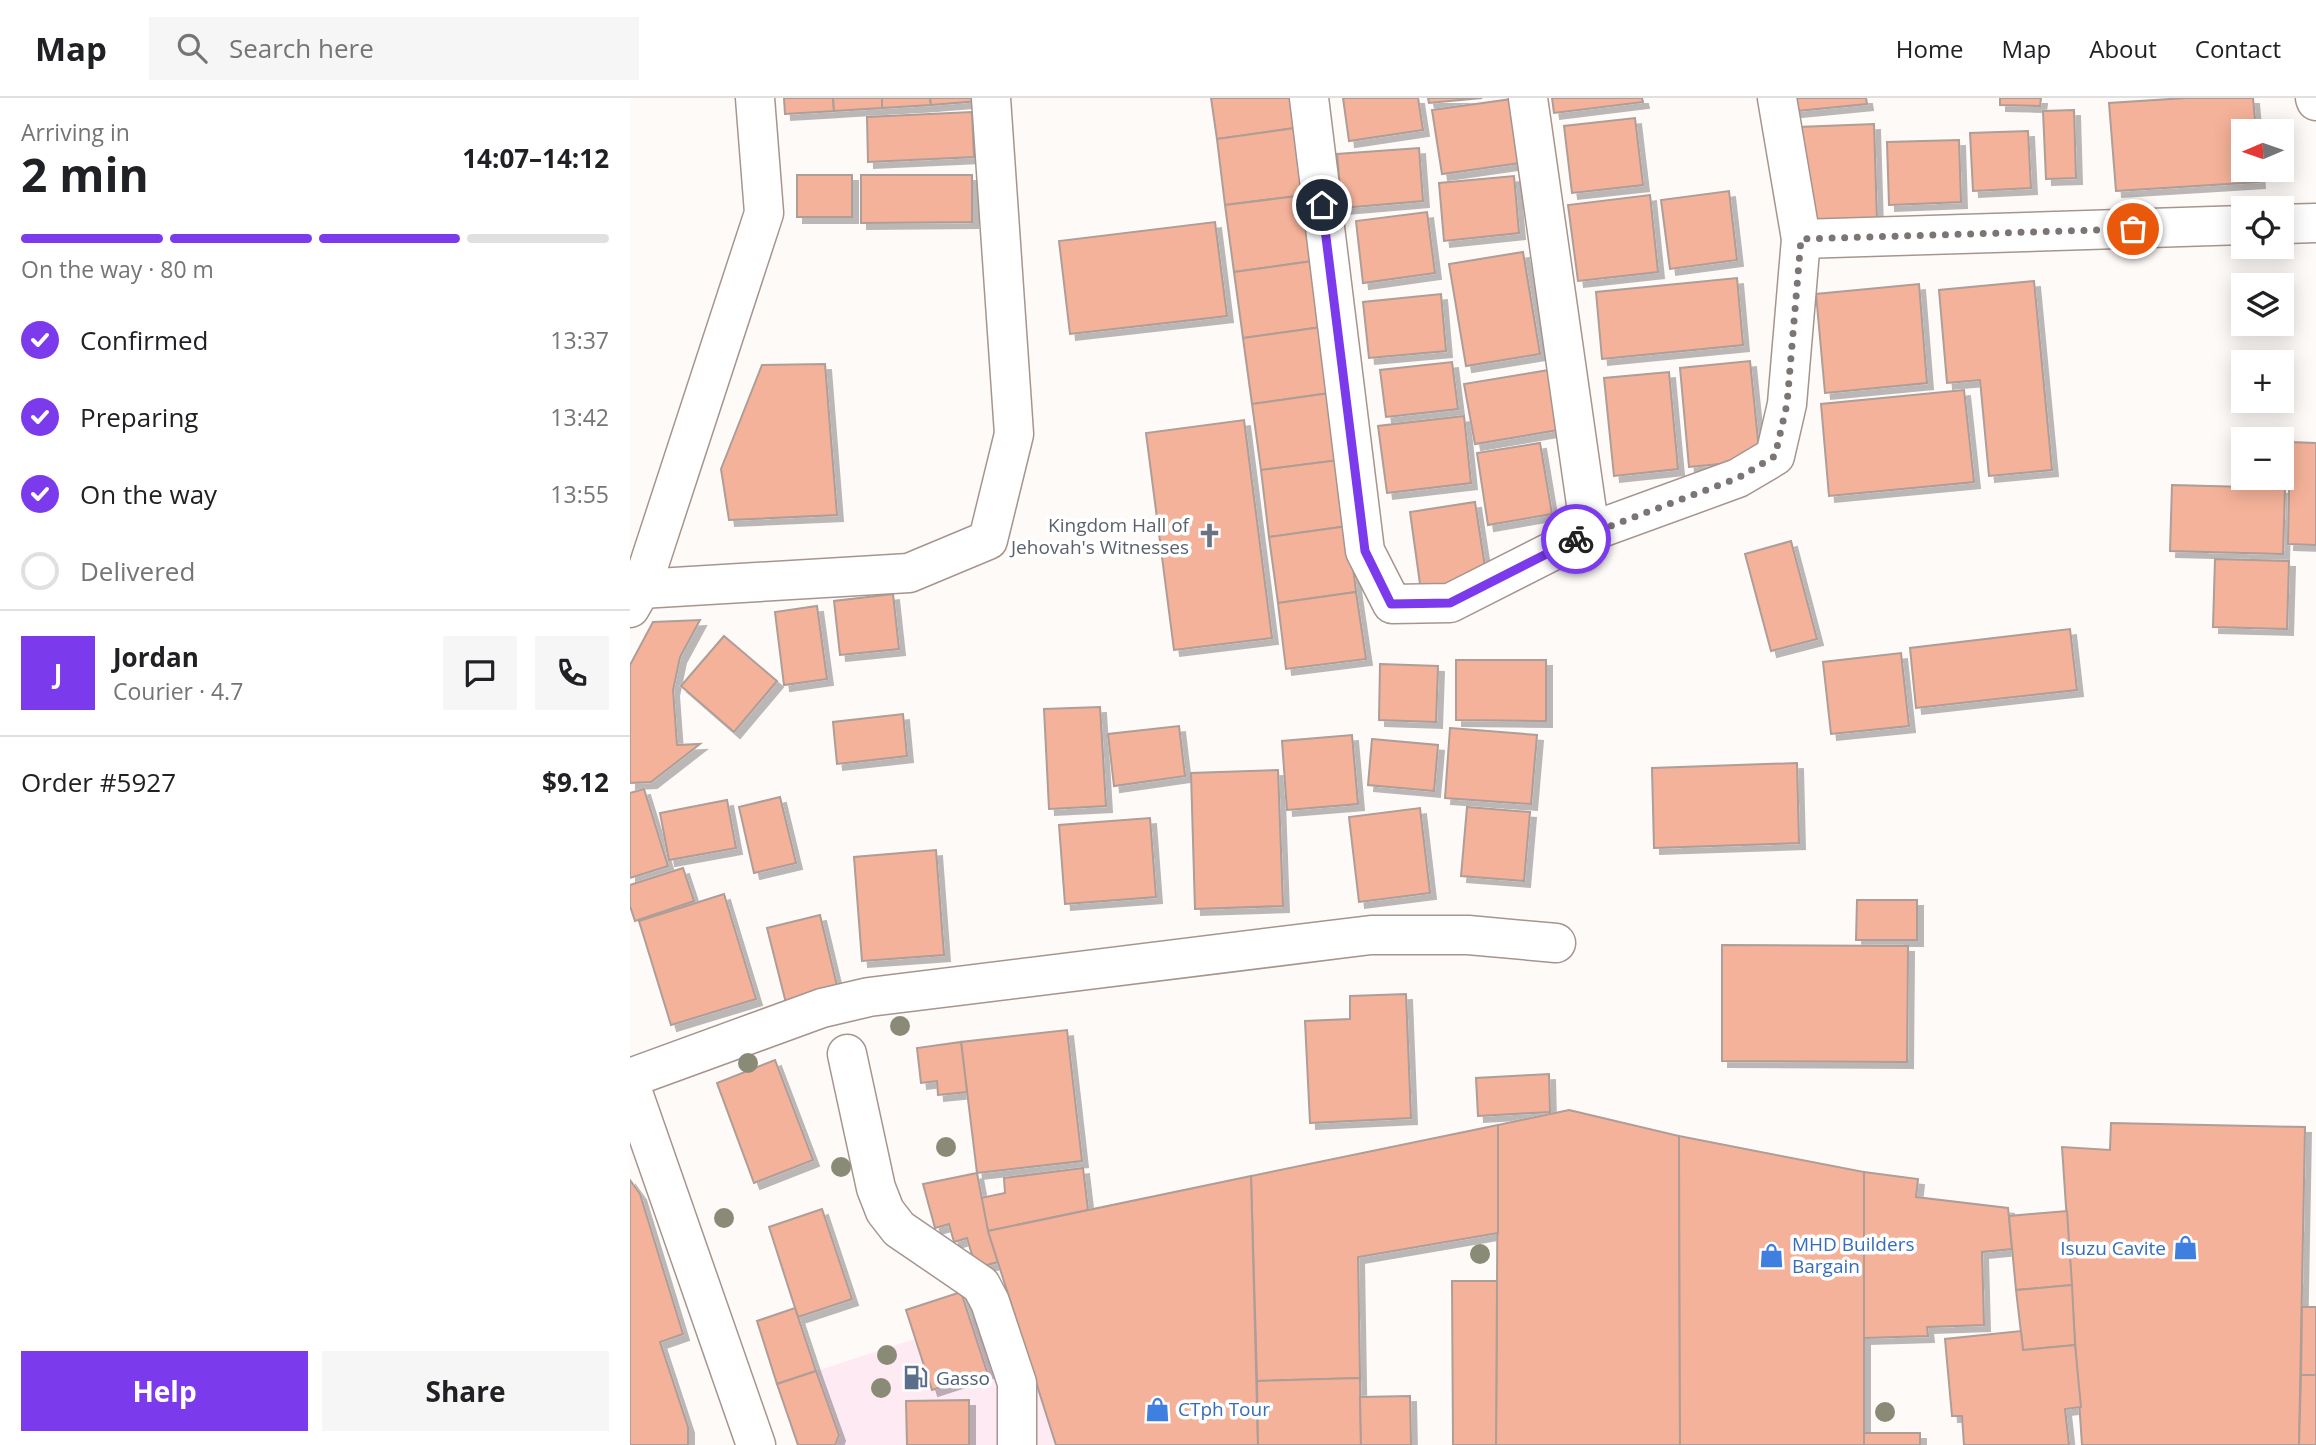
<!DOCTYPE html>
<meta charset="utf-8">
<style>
body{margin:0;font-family:"Open Sans",sans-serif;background:#f6f6f6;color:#202124;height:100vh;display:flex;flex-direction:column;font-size:26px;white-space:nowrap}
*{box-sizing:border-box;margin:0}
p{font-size:23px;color:#757577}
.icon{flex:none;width:38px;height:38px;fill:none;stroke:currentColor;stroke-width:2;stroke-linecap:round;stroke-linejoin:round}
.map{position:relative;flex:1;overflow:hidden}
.drawer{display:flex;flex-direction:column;background:#fff;width:630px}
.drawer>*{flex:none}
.needle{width:46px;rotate:268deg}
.fabs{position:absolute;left:1601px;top:21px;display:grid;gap:14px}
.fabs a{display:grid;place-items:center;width:63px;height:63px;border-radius:0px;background:#fff;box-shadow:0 4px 18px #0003;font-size:35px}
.pin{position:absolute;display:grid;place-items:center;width:60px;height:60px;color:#fff;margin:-30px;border:4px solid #fff;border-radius:50%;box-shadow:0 2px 7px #0007}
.courier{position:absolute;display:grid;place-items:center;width:70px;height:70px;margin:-35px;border:5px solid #7c3aed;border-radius:50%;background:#fff;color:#222;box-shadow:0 2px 9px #0007}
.summary em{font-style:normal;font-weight:700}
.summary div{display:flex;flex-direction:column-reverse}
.summary{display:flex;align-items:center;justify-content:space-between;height:119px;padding:0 21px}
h1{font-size:46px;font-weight:700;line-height:52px}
.bar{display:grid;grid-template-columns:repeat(4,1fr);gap:10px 7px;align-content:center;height:84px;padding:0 21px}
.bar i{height:9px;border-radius:5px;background:#e0e0e0}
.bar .selected{background:#7c3aed}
.bar p{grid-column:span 4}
.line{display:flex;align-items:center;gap:18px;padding:0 21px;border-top:2px solid #e0e0e0}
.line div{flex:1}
.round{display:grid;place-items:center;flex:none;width:74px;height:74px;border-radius:0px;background:#f6f6f6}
ol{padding:0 21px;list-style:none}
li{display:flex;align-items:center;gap:21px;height:77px}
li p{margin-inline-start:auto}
li .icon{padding:7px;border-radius:50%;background:#7c3aed;color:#fff;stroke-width:4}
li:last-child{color:#757577}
li i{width:38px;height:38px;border:4px solid #e0e0e0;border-radius:50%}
.cta{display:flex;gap:14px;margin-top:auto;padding:14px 21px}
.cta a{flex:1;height:80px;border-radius:0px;background:#7c3aed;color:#fff;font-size:28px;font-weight:700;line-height:80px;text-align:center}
.cta a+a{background:#f6f6f6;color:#202124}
header{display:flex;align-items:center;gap:42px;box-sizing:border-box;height:98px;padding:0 35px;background:#fff;border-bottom:2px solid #e0e0e0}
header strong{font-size:33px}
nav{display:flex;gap:38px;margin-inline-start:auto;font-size:24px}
.search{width:490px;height:63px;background:#f6f6f6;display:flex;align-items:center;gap:18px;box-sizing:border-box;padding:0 24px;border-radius:0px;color:#757577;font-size:26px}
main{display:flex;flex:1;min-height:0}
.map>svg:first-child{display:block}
.commercial{fill:#feeaf3}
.building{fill:#f5b29a;stroke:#af9d97;stroke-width:2;filter:url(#shadow)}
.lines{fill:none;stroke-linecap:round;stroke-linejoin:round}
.minor-casing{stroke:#a6958e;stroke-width:41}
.minor{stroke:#fff;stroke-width:38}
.tree{fill:#8a8b77}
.done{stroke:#7b7573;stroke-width:7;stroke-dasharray:0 12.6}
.route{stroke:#7c3aed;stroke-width:9}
.labels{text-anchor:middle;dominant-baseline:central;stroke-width:7;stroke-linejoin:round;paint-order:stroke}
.worship-label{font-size:19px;fill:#5b616d;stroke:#fff;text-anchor:end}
.shop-label{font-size:19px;fill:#366cbe;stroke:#fff;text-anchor:start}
.service-label{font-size:19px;fill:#4e5e75;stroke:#fff;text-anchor:start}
</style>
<header>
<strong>Map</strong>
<div class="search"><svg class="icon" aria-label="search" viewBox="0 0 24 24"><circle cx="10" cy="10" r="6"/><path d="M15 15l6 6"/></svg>Search here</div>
<nav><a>Home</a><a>Map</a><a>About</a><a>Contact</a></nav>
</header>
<main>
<section class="drawer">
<div class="summary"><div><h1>2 min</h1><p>Arriving in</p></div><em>14:07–14:12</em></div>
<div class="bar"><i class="selected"></i><i class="selected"></i><i class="selected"></i><i></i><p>On the way · 80 m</p></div>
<ol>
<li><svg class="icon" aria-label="check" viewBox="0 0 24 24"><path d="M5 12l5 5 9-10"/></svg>Confirmed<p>13:37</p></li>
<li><svg class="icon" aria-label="check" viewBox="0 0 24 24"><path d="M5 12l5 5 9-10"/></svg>Preparing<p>13:42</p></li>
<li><svg class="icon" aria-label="check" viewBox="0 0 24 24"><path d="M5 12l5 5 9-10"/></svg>On the way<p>13:55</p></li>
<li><i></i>Delivered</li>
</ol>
<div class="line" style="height:126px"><b class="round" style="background:#7c3aed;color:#fff">J</b><div><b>Jordan</b><p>Courier · 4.7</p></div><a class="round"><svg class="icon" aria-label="chat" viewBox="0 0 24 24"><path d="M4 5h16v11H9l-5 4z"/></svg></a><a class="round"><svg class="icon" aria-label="phone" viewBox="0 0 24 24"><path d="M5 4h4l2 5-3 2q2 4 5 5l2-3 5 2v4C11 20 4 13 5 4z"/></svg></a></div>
<div class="line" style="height:91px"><div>Order #5927</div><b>$9.12</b></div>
<div class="cta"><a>Help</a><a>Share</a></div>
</section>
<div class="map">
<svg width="1686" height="1347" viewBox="0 0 1686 1347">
<defs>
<filter id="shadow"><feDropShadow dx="6" dy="6" stdDeviation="0" flood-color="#0004"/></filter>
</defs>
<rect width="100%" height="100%" fill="#fefaf8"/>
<!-- commercial -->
<path class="commercial" d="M 382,1209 L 426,1347 L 168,1347 L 147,1286 Z"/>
<!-- building -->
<g class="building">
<path d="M 154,0 L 203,0 L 204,13 L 155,16 Z"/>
<path d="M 203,0 L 252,0 L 252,10 L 204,13 Z"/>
<path d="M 252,0 L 300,0 L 301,7 L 252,10 Z"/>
<path d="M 300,0 L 349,0 L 349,3 L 301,7 Z"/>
<path d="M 581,0 L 661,0 L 665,30 L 587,41 Z"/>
<path d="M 713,0 L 788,0 L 793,32 L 719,43 Z"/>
<path d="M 798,0 L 852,0 L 799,5 Z"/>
<path d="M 922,0 L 1012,0 L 1013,4 L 924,15 Z"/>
<path d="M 1156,0 L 1236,0 L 1237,6 L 1157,14 Z"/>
<path d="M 1370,0 L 1411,0 L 1410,8 L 1370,7 Z"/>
<path d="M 1556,0 L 1623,0 L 1626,33 L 1614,33 L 1614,72 L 1628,72 L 1629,84 L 1486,93 L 1479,5 Z"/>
<path d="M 882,1 L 890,65 L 812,76 L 802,12 Z"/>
<path d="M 1444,12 L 1446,80 L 1416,81 L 1413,13 Z"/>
<path d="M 342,14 L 344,59 L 238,64 L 237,19 Z"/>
<path d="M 1005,20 L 1013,87 L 942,95 L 934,28 Z"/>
<path d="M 1244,26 L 1247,124 L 1172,127 L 1168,29 Z"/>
<path d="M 665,30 L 675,97 L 595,107 L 587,41 Z"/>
<path d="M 1398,33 L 1401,90 L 1343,93 L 1340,35 Z"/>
<path d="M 1329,42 L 1331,104 L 1259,107 L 1257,44 Z"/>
<path d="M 789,50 L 793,103 L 712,110 L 707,56 Z"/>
<rect x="167" y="77" width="55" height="42"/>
<path d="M 231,77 L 342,77 L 342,124 L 231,125 Z"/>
<path d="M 884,78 L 889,135 L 814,143 L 809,85 Z"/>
<path d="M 1099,93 L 1107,162 L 1040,171 L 1031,102 Z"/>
<path d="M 675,97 L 683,163 L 604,174 L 595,107 Z"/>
<path d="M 1020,97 L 1028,174 L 948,183 L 938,107 Z"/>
<path d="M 797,114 L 805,175 L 733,185 L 726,123 Z"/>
<path d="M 585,124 L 597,218 L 440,236 L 429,143 Z"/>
<path d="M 893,154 L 910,256 L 836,268 L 819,166 Z"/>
<path d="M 683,163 L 692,229 L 613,240 L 604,174 Z"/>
<path d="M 1107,180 L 1113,247 L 972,261 L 966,194 Z"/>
<path d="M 1404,183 L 1422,372 L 1359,378 L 1350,282 L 1317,285 L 1309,192 Z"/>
<path d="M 1289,186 L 1297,285 L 1195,295 L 1186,196 Z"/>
<path d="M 811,196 L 816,253 L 739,260 L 733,204 Z"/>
<path d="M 692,229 L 700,295 L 622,306 L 613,240 Z"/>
<path d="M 1120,263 L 1130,362 L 1059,369 L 1050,270 Z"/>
<path d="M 822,264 L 828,311 L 756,319 L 750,272 Z"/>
<path d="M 195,266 L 207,417 L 99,422 L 91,371 L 132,267 Z"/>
<path d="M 919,272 L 928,332 L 845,346 L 834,286 Z"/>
<path d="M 1039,274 L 1048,371 L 984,378 L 974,280 Z"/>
<path d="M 1334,292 L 1344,384 L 1199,398 L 1191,306 Z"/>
<path d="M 700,295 L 709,362 L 631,372 L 622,306 Z"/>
<path d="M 834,318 L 841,385 L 757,395 L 748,328 Z"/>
<path d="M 614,322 L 642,540 L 544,552 L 516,335 Z"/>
<path d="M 1660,344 L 1686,345 L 1686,447 L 1658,446 Z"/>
<path d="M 910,345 L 922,416 L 858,427 L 847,355 Z"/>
<path d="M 709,362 L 718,428 L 639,439 L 631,372 Z"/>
<path d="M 1542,387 L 1655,390 L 1653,456 L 1540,453 Z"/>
<path d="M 845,404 L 857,482 L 791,493 L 780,414 Z"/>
<path d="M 718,428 L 726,494 L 648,505 L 639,439 Z"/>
<path d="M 1161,443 L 1187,541 L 1141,553 L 1115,456 Z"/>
<path d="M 1585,461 L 1659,463 L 1657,531 L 1583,529 Z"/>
<path d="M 726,494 L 736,561 L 656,571 L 648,505 Z"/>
<path d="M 263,496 L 269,551 L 210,557 L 204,503 Z"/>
<path d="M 187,508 L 197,581 L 154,587 L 145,514 Z"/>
<path d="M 70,522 L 50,559 L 43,592 L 47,647 L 70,646 L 21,684 L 0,685 L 0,567 L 23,524 Z"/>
<path d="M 1440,531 L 1447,592 L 1286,610 L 1280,550 Z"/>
<path d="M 94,538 L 147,583 L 104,634 L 51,588 Z"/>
<path d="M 1271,555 L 1279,628 L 1201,636 L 1193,564 Z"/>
<path d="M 826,562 L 916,562 L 916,623 L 826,622 Z"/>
<path d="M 750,566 L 808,568 L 806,624 L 749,622 Z"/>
<path d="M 470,609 L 476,708 L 419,711 L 414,611 Z"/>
<path d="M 273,616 L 277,658 L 207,666 L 203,624 Z"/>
<path d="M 549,628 L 555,678 L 484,688 L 478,636 Z"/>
<path d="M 820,630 L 907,637 L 901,706 L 815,700 Z"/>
<path d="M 722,637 L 728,706 L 657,712 L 652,643 Z"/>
<path d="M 742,641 L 808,647 L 804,693 L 738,687 Z"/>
<path d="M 1167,665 L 1169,745 L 1024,750 L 1022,670 Z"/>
<path d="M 648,672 L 653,808 L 565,811 L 561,675 Z"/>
<path d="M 14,691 L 38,768 L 0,780 L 0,695 Z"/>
<path d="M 150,699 L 166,765 L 124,775 L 109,709 Z"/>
<path d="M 97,702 L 106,750 L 39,762 L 30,715 Z"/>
<path d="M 837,709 L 900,714 L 894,783 L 831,778 Z"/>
<path d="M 790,710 L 800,795 L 729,804 L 719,719 Z"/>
<path d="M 520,720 L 526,799 L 435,806 L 429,727 Z"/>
<path d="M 306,752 L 314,857 L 232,863 L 224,759 Z"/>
<path d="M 53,770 L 64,803 L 5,823 L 0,808 L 0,787 Z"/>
<path d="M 94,796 L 126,901 L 41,927 L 9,823 Z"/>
<path d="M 1227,802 L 1287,802 L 1287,842 L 1226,842 Z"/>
<path d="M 190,817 L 209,896 L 157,909 L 137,830 Z"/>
<path d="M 1092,847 L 1278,848 L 1277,964 L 1092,963 Z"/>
<path d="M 776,896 L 781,1020 L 680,1025 L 675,923 L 720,921 L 720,898 Z"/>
<path d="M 437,932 L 452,1063 L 347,1075 L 331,944 Z"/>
<path d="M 331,944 L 337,994 L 308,997 L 307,983 L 291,985 L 287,950 Z"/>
<path d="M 145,962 L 183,1062 L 124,1085 L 87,985 Z"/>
<path d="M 919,976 L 920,1014 L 848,1018 L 846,980 Z"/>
<path d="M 939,1012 L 1049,1038 L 1050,1347 L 866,1347 L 868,1027 Z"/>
<path d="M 1481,1025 L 1675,1029 L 1669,1347 L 1452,1347 L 1432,1049 L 1480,1052 Z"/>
<path d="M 868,1027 L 868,1135 L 728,1159 L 730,1280 L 627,1283 L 621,1078 Z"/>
<path d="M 1049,1038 L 1234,1074 L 1234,1347 L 1050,1347 Z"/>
<path d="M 453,1070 L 458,1112 L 358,1133 L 351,1100 L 375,1095 L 374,1080 Z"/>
<path d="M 1234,1074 L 1288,1081 L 1286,1099 L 1378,1110 L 1382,1151 L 1352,1154 L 1354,1227 L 1297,1229 L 1298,1238 L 1234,1240 Z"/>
<path d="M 347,1075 L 358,1133 L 368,1164 L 346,1170 L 337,1140 L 324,1144 L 319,1126 L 305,1130 L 293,1086 Z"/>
<path d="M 621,1078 L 628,1347 L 426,1347 L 358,1133 Z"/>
<path d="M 0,1082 L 10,1096 L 53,1236 L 30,1244 L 58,1329 L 58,1347 L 0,1347 Z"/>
<path d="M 192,1111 L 222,1201 L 168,1219 L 139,1129 Z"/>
<path d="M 1437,1113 L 1442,1187 L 1386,1192 L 1379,1118 Z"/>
<path d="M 822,1183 L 867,1183 L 866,1347 L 823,1347 Z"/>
<path d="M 1442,1187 L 1445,1247 L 1393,1252 L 1386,1192 Z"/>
<path d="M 331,1194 L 357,1274 L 302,1292 L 276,1212 Z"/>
<path d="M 1672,1209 L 1686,1209 L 1686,1277 L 1671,1277 Z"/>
<path d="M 165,1210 L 186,1273 L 147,1286 L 127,1223 Z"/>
<path d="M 1391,1233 L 1393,1252 L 1445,1247 L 1451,1309 L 1435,1311 L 1439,1347 L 1334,1347 L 1332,1318 L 1322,1318 L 1315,1241 Z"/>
<path d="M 186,1273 L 209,1337 L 205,1347 L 168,1347 L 147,1286 Z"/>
<path d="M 1671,1277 L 1686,1277 L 1686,1347 L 1669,1347 Z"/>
<path d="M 730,1280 L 731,1347 L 628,1347 L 627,1283 Z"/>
<path d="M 780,1298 L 781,1347 L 731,1347 L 730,1299 Z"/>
<path d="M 339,1302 L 339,1347 L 277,1347 L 276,1303 Z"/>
<rect x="1234" y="1335" width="56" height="12"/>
</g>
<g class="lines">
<defs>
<g id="minor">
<path d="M 679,0 L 735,453 L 762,506 L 820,505 L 960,434 L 898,0"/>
<path d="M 1685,0 L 1686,3"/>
<path d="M 1652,126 L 1686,125"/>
<path d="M 1171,141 L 1614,127"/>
<path d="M 960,434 L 1108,380 L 1145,358 L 1157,306 L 1171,141 L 1147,0"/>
<path d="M 11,491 L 279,475 L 358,442 L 384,336 L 361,0"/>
<path d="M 0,510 L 11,491 L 134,115 L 125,0"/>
<path d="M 217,956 L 246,1090 L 255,1113 L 269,1131 L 351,1187 L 360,1204 L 387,1285 L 387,1347"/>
<path d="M 0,980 L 192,910 L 239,899 L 741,837 L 838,837 L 926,845"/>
<path d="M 0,986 L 126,1347"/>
</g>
</defs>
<!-- minor casing -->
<use href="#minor" class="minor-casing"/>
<!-- minor -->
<use href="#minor" class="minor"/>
</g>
<!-- trees -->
<g class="tree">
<circle cx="270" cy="928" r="10"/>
<circle cx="118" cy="965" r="10"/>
<circle cx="316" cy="1049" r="10"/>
<circle cx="211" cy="1069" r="10"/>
<circle cx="94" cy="1120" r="10"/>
<circle cx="850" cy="1156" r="10"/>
<circle cx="257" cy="1257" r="10"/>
<circle cx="251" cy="1290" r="10"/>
<circle cx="1255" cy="1314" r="10"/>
</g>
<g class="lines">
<!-- done -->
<path class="done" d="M 946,441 L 1108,380 L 1145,358 L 1157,306 L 1171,141 L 1503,131"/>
<!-- route -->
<path class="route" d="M 692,107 L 735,453 L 761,506 L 820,505 L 946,441"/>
</g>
<!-- icons -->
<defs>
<symbol id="church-bare" viewBox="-9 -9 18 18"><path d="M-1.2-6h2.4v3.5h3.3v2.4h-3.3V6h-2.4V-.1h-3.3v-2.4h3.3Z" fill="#6b7280" stroke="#fff" stroke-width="2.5" paint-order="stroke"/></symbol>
<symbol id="shop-bare" viewBox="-9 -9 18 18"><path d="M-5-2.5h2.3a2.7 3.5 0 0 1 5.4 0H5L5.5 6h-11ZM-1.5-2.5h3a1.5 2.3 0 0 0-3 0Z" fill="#3f7fe0" stroke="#fff" stroke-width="2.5" paint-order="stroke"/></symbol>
<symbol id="fuel-bare" viewBox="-9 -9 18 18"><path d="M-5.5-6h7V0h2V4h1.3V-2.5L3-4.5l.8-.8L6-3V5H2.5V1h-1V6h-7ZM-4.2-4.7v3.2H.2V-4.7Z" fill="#5c6f8a" stroke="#fff" stroke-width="2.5" paint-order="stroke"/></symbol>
</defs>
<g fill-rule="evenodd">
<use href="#church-bare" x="562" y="420" width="35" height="35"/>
<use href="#shop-bare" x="1538" y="1132" width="35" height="35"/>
<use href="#shop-bare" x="1124" y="1140" width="35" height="35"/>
<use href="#fuel-bare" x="268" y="1262" width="35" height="35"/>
<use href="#shop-bare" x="510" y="1294" width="35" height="35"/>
</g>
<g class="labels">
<!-- worship labels -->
<g class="worship-label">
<text x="559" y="427">Kingdom Hall of<tspan x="559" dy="22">Jehovah's Witnesses</tspan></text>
</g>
<!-- shop labels -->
<g class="shop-label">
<text x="1162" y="1146">MHD Builders<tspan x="1162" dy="22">Bargain</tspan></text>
<text x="1536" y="1150" text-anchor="end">Isuzu Cavite</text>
<text x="548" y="1311">CTph Tour</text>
</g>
<!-- service labels -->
<g class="service-label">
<text x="306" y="1280">Gasso</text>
</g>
</g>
</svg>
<div class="fabs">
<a><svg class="needle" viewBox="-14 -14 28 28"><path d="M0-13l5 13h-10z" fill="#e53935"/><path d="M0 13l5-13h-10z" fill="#757577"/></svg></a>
<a><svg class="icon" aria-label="locate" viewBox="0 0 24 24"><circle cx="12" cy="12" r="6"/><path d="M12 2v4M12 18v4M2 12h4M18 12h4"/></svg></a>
<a><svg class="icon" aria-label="layers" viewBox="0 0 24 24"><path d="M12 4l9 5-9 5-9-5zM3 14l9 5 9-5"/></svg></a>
<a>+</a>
<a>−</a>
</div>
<div class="pin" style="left:1503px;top:131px;background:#ea580c"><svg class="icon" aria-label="bag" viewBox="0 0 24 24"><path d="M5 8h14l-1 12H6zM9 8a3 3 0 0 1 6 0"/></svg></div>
<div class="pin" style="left:692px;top:107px;background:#1f2937"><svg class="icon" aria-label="home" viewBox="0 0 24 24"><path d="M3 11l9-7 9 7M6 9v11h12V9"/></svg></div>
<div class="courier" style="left:946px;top:441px"><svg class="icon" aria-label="bike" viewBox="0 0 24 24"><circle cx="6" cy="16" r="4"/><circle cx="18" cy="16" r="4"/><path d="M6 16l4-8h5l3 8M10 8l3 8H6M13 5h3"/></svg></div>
</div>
</main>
